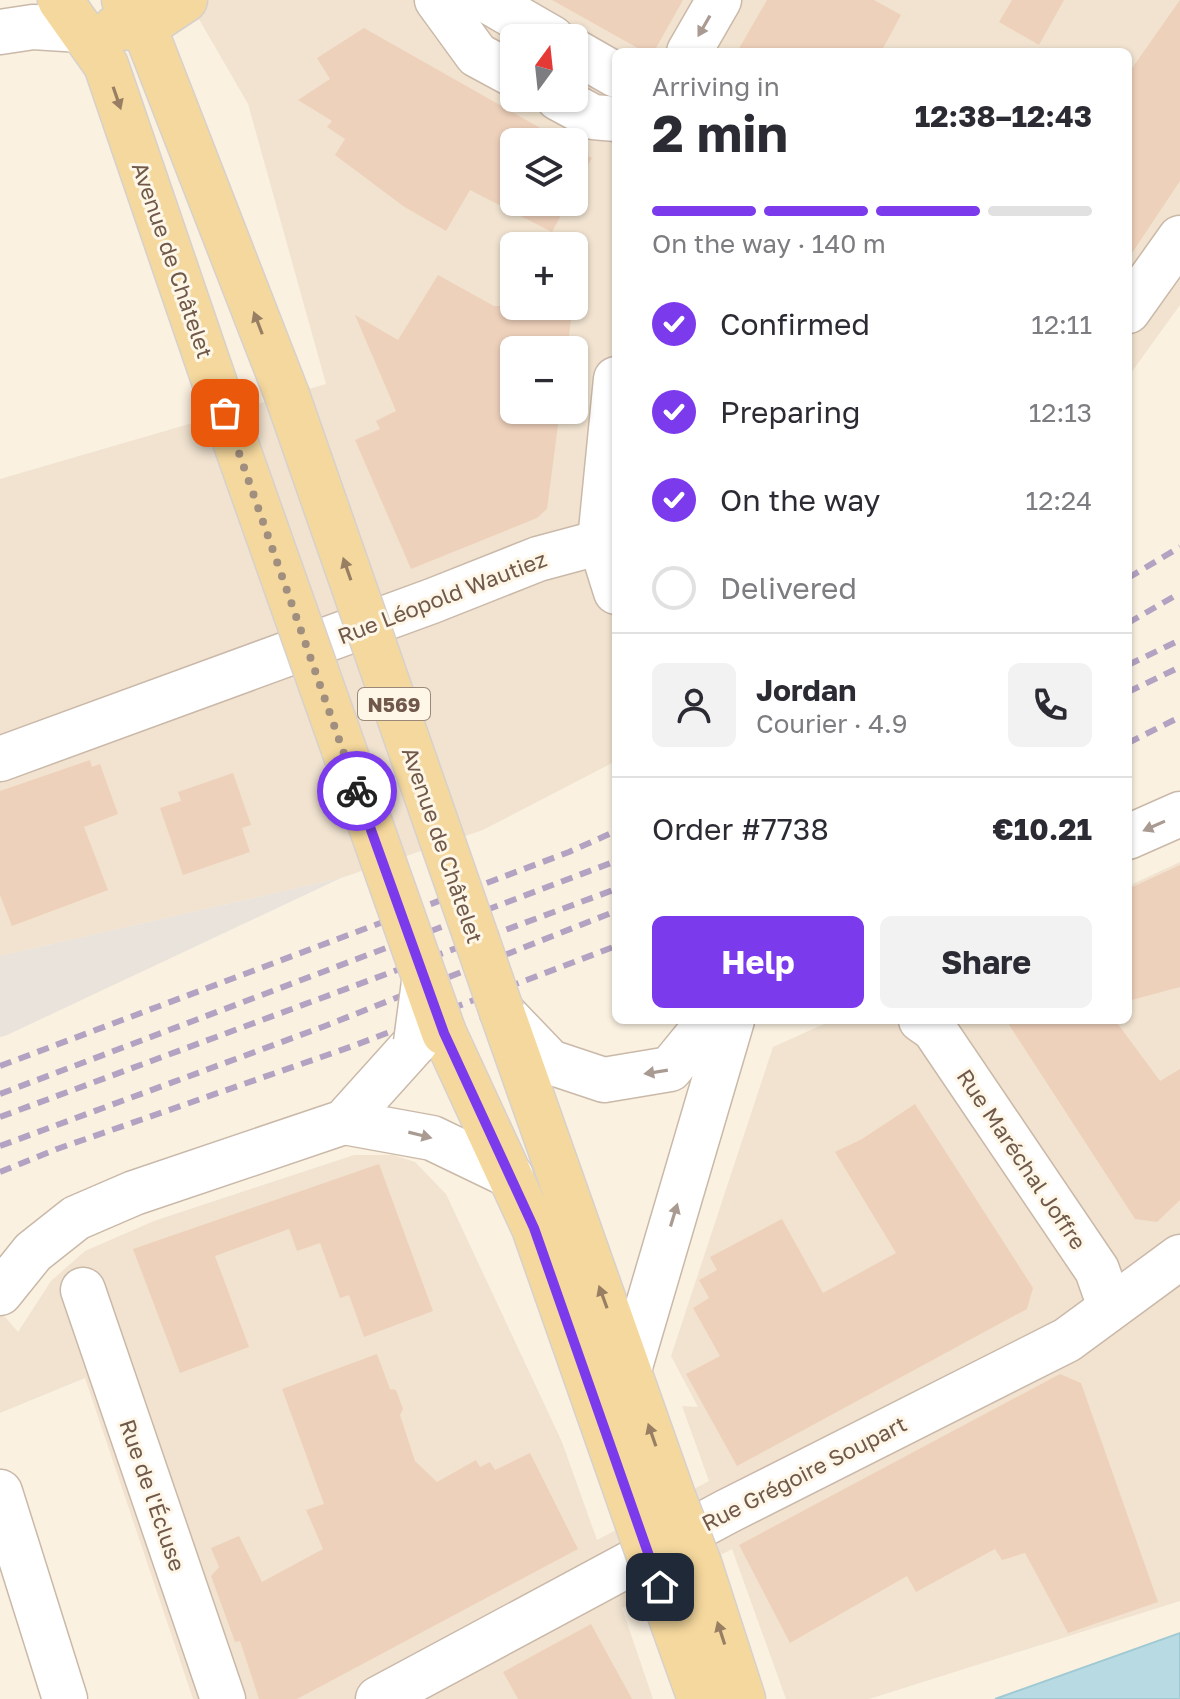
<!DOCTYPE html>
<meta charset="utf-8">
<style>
body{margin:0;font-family:"Golos Text",sans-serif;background:#f2f2f3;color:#2b2b33;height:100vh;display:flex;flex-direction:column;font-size:30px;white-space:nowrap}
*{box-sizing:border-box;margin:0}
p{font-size:26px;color:#7c7c81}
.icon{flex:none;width:44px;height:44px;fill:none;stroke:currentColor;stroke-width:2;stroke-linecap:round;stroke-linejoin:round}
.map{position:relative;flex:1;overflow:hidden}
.drawer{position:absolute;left:612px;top:48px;width:520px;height:976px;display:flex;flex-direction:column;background:#fff;border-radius:12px;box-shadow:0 2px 6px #0004}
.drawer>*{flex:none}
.needle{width:52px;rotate:15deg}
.controls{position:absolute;left:500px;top:24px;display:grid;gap:16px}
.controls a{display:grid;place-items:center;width:88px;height:88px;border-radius:12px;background:#fff;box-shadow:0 2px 6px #0004;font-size:40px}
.pin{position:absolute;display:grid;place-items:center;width:68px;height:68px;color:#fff;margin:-34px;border-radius:16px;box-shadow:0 4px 12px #0006}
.courier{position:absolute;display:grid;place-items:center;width:80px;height:80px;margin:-40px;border:6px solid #7c3aed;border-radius:50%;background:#fff;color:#222;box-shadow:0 2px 10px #0007}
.overview em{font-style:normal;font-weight:700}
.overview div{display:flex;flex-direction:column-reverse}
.overview{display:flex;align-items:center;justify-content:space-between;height:136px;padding:0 40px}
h1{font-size:52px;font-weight:700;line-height:60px}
.bar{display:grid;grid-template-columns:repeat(4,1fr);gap:12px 8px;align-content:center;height:96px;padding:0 40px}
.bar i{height:10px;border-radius:6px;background:#e1e1e2}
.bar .active{background:#7c3aed}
.bar p{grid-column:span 4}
.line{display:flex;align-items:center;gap:20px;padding:0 40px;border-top:2px solid #e1e1e2}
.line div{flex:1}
.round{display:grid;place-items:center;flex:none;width:84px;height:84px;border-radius:12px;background:#f2f2f3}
ol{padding:0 40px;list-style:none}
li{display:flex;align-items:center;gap:24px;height:88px}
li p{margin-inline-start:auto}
li .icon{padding:8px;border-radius:50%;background:#7c3aed;color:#fff;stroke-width:4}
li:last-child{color:#7c7c81}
li i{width:44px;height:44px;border:4px solid #e1e1e2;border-radius:50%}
.primary-button{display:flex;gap:16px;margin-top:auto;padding:16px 40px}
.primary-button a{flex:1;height:92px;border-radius:12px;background:#7c3aed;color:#fff;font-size:32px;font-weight:700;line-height:92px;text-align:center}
.primary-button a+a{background:#f2f2f3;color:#2b2b33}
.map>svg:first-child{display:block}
.residential{fill:#f1e3d0;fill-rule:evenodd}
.industrial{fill:#e9e3dc}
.water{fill:#b8dae2;stroke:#9fc9d3;stroke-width:2}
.building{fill:#eed1bb}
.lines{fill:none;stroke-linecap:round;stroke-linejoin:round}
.minor-casing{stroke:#cab9a9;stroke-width:47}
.major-casing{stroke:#d7d1cc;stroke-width:47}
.minor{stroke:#fff;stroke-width:44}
.major{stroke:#f5d89d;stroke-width:44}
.rail{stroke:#b4a2c2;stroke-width:6;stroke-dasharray:12 8;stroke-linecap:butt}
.minor-bridge-casing{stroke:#cab9a9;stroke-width:47;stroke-linecap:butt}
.major-bridge-casing{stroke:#d7d1cc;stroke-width:47;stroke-linecap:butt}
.minor-bridge{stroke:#fff;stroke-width:44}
.major-bridge{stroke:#f5d89d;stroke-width:44}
.oneway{fill:#a99b92}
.oneway2{fill:#987f63}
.done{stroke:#a08e7f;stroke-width:8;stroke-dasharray:0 14.4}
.route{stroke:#7c3aed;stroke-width:10}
.labels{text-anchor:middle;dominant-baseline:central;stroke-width:6;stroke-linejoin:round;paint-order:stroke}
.shield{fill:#fef6e7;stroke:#9b8879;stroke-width:2}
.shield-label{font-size:20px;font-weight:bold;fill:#70594a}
.street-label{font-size:22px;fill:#70594a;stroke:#fef6e7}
</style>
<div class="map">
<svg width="1180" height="1699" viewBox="0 0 1180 1699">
<rect width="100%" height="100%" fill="#faf1e1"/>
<!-- residential -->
<g class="residential">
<path d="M 188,0 L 1180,0 L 1180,305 L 1128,377 L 1128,52 L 616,52 L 616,761 L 483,830 L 341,878 L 0,956 L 0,479 L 326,384 L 248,104 ZM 514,38 L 574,38 L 574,98 L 514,98 ZM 514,142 L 574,142 L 574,202 L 514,202 ZM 514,246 L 574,246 L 574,306 L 514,306 ZM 514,350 L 574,350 L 574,410 L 514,410 Z"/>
<path d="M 1180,862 L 1180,1601 L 869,1699 L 786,1699 L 732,1549 L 622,1608 L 653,1699 L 193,1699 L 85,1378 L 0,1413 L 0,1311 L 18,1332 L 51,1281 L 85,1251 L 154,1221 L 354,1155 L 393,1155 L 415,1162 L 446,1194 L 562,1442 L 597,1540 L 709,1481 L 682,1406 L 698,1407 L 671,1356 L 773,1047 L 833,1020 L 1128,1020 L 1128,886 Z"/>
</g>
<!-- industrial -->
<path class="industrial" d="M 341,878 L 5,1036 L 0,1037 L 0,956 Z"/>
<!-- water -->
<path class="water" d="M 1180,1633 L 1180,1699 L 995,1699 Z"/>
<!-- building -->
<g class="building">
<path d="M 552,0 L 683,0 L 656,48 L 643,51 Z"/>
<path d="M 767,0 L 874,0 L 901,15 L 881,52 L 737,52 Z"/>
<path d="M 1012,0 L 1064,0 L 1039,45 L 999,22 Z"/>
<path d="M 1180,0 L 1180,181 L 1128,259 L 1128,74 Z"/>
<path d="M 364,28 L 565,142 L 514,142 L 514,202 L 568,202 L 552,232 L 470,190 L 446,231 L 403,206 L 335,155 L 345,139 L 327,127 L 332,121 L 298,100 L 330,79 L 317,58 Z"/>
<path d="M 574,148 L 592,158 L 574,191 Z"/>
<path d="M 438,275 L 494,306 L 573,306 L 567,350 L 514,350 L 514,410 L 560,410 L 547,509 L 537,518 L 411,569 L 355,440 L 380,429 L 376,421 L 396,411 L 355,315 L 398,340 Z"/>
<path d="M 90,760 L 92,767 L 100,764 L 118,814 L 84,827 L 108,890 L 12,926 L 0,895 L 0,791 Z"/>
<path d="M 233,773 L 251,825 L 242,828 L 250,852 L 183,875 L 160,808 L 181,801 L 178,792 Z"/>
<path d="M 1180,865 L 1180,987 L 1128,1001 L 1128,889 Z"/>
<path d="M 1006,1020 L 1115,1020 L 1160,1081 L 1180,1069 L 1180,1200 L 1157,1222 L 1135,1219 Z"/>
<path d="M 915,1104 L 1033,1288 L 1027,1309 L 737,1466 L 686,1374 L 720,1356 L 693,1308 L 709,1298 L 699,1280 L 717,1270 L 710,1257 L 782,1219 L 823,1293 L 896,1253 L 835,1152 L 862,1139 Z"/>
<path d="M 379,1164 L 433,1311 L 364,1337 L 349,1295 L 340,1298 L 320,1243 L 297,1251 L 289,1229 L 215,1256 L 249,1347 L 180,1373 L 133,1249 Z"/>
<path d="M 377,1354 L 390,1389 L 396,1390 L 403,1409 L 400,1415 L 415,1461 L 437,1482 L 476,1460 L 480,1467 L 490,1462 L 495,1470 L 530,1453 L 578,1549 L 297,1699 L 259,1699 L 240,1641 L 235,1642 L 211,1576 L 219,1567 L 211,1548 L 239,1536 L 262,1582 L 323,1549 L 306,1510 L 324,1504 L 282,1389 Z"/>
<path d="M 1060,1374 L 1081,1383 L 1158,1602 L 1068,1633 L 1025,1553 L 1002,1560 L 995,1549 L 916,1592 L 907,1576 L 790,1643 L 739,1545 Z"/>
<path d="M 591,1624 L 632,1699 L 518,1699 L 503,1672 Z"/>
</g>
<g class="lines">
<defs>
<g id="minor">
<path d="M 437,0 L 477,55 L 514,75"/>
<path d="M 486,0 L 552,38"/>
<path d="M 0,32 L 33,27 L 81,30"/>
<path d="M 574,51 L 616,75"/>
<path d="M 689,52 L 719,0"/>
<path d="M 558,98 L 593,117 L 616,119"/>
<path d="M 1128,311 L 1180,238"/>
<path d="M 616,379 L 600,541 L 616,592"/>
<path d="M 0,759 L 432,601 L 538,559 L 616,538"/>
<path d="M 1128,837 L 1180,814"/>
<path d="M 502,1012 L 550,1062 L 604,1080 L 670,1069 L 710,1020"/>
<path d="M 921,1020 L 934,1029 L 1097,1270 L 1110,1307"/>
<path d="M 344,1122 L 432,1138 L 511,1176"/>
<path d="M 83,1290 L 223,1699"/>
<path d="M 0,1293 L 33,1252 L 76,1218 L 134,1193 L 344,1122 L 416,1042"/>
<path d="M 629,1370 L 732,1020"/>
<path d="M 0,1492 L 65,1699"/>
<path d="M 378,1699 L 726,1512 L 1067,1340 L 1180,1257"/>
</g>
<g id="major">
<path d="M 60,0 L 106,65 L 225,413"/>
<path d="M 124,0 L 144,27 L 287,395"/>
<path d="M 115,28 L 144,27 L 185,0"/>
<path d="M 502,1012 L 674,1499"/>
<path d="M 444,1033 L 534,1228 L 636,1519"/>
<path d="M 700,1566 L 743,1699"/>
<path d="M 660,1587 L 700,1699"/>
</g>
</defs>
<!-- minor casing -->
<use href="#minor" class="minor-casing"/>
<!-- major casing -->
<use href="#major" class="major-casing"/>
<!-- minor -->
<use href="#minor" class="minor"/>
<!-- major -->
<use href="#major" class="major"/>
<!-- rail -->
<g class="rail">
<path d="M 1128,578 L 1180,547"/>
<path d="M 1128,623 L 1180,593"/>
<path d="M 1128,665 L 1180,640"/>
<path d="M 1128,692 L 1180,667"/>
<path d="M 1128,743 L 1180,717"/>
<path d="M 0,1066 L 569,852 L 616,831"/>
<path d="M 0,1094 L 616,861"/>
<path d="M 0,1117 L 616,889"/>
<path d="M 0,1146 L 325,1026 L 616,911"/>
<path d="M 0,1172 L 57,1149 L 353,1046 L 616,946"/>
</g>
<defs>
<path id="minor-bridge" d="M 416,1042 L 424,982"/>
<g id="major-bridge">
<path d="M 287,395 L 502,1012"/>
<path d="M 225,413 L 444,1033"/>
<path d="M 674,1499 L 700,1566"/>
<path d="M 636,1519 L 660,1587"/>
</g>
</defs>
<!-- minor-bridge casing -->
<use href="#minor-bridge" class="minor-bridge-casing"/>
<!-- major-bridge casing -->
<use href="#major-bridge" class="major-bridge-casing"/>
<!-- minor-bridge -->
<use href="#minor-bridge" class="minor-bridge"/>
<!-- major-bridge -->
<use href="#major-bridge" class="major-bridge"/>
</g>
<!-- one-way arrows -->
<defs><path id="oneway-solid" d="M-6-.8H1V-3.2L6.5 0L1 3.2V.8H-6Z" transform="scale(2)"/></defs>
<g class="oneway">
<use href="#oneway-solid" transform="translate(704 26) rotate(120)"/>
<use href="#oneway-solid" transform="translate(1154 826) rotate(156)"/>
<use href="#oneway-solid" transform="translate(656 1072) rotate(171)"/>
<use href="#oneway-solid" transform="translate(420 1135) rotate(14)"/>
<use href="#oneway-solid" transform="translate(674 1215) rotate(-73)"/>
</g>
<g class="oneway2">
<use href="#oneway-solid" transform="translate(117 98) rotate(71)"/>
<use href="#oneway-solid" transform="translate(258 323) rotate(-111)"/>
<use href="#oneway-solid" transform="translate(347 569) rotate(-109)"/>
<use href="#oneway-solid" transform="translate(603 1297) rotate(-110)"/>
<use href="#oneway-solid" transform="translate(652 1435) rotate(-109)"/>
<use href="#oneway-solid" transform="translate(721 1633) rotate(-108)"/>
</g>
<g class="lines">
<!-- done -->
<path class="done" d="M 225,413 L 357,791"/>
<!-- route -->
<path class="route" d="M 357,791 L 444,1033 L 534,1228 L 660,1587"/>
</g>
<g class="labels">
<!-- shield labels -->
<rect class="shield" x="358" y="688" width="72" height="32" rx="6"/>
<g class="shield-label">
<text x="394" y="704">N569</text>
</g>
<!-- street labels -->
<g class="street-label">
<text transform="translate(173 260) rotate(71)">Avenue de Châtelet</text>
<text transform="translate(442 597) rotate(-21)">Rue Léopold Wautiez</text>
<text transform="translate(443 845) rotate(71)">Avenue de Châtelet</text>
<text transform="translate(1022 1159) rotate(56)">Rue Maréchal Joffre</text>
<text transform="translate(804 1473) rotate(-27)">Rue Grégoire Soupart</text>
<text transform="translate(153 1495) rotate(71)">Rue de l'Écluse</text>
</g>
</g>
</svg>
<div class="controls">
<a><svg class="needle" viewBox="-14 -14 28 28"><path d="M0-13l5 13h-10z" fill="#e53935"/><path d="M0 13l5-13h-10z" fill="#7c7c81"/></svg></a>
<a><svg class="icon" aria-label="layers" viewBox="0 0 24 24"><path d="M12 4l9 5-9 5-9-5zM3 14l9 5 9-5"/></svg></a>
<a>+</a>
<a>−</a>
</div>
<div class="pin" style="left:225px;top:413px;background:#ea580c"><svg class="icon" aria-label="bag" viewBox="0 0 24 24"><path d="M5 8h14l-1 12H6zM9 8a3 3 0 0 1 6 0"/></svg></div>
<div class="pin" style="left:660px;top:1587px;background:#1f2937"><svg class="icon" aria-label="home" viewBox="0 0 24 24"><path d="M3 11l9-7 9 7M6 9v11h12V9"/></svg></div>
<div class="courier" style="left:357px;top:791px"><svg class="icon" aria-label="bike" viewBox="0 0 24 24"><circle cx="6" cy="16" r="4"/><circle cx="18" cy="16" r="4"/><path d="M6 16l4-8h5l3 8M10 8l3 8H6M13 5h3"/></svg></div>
<section class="drawer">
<div class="overview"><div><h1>2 min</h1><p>Arriving in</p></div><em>12:38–12:43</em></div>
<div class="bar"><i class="active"></i><i class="active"></i><i class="active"></i><i></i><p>On the way · 140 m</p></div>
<ol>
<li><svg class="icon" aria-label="check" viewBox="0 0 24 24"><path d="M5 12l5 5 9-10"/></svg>Confirmed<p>12:11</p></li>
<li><svg class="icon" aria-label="check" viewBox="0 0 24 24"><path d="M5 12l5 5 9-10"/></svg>Preparing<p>12:13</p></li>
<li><svg class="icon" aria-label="check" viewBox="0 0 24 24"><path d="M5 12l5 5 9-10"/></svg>On the way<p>12:24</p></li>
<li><i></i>Delivered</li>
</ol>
<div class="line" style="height:144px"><a class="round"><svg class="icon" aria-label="person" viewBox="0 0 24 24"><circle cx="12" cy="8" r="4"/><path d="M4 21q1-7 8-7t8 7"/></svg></a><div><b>Jordan</b><p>Courier · 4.9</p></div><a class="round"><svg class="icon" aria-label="phone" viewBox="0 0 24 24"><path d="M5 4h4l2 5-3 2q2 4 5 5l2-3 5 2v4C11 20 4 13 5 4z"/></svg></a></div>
<div class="line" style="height:104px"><div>Order #7738</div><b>€10.21</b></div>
<div class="primary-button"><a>Help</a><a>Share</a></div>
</section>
</div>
